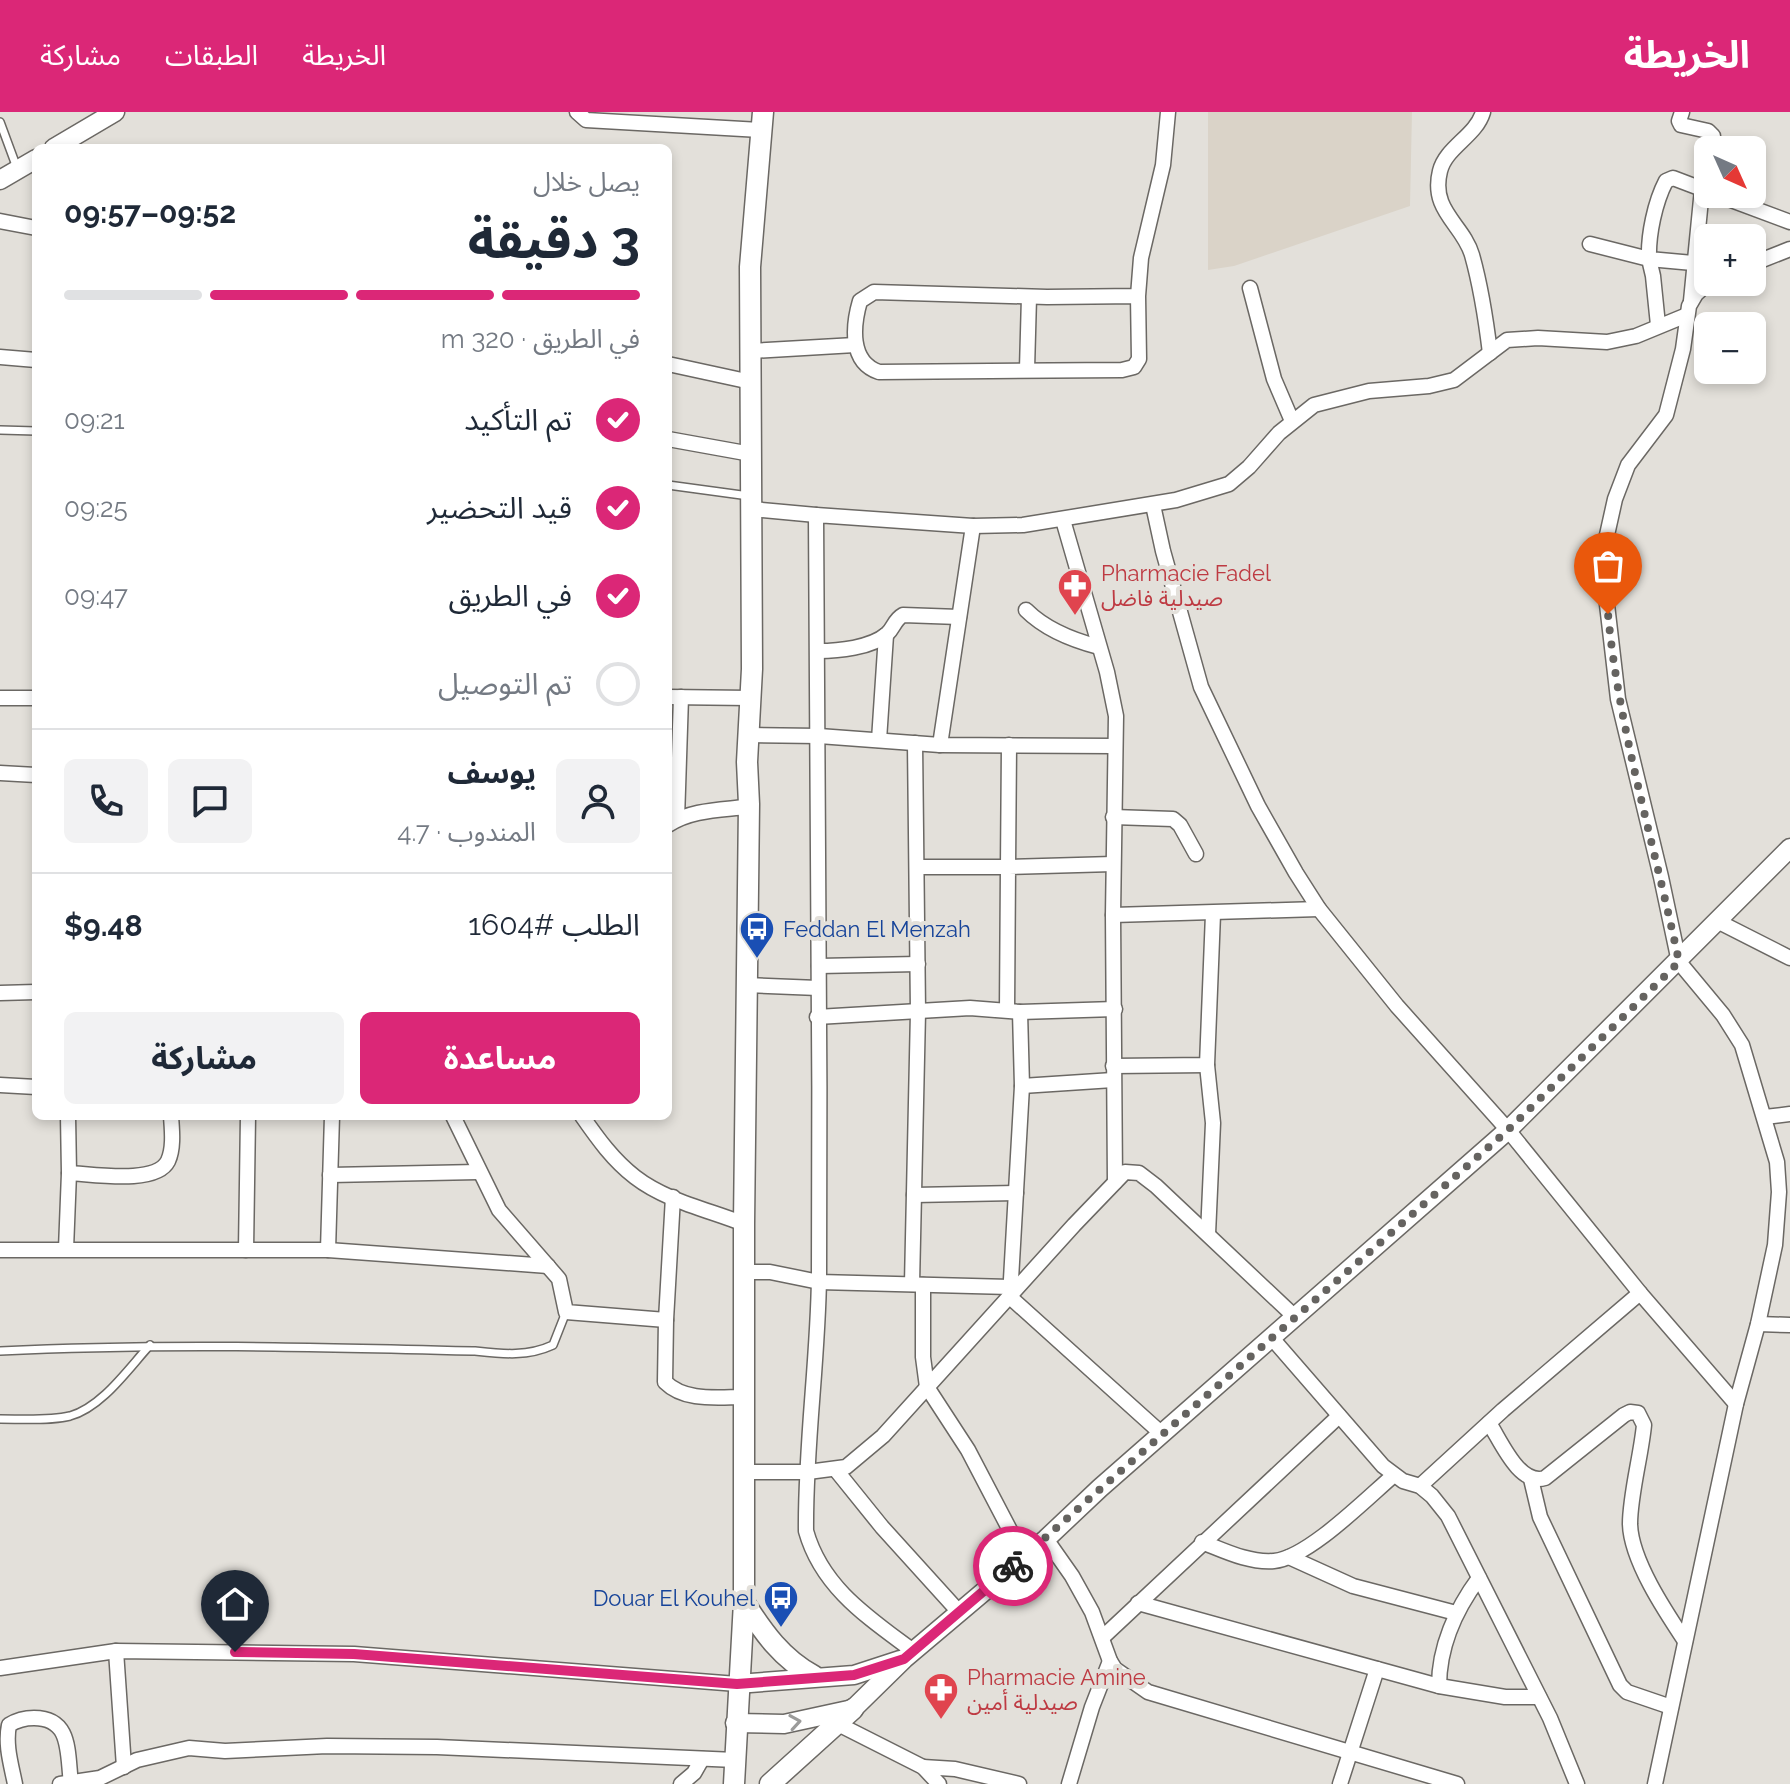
<!DOCTYPE html>
<html lang="ar">
<meta charset="utf-8">
<style>
body{margin:0;font-family:Raleway,"Noto Sans Arabic",sans-serif;background:#f2f2f3;color:#1f2937;direction:rtl;height:100vh;display:flex;flex-direction:column;font-size:30px;white-space:nowrap}
*{box-sizing:border-box;margin:0}
p{font-size:26px;color:#747a83}
.icon{flex:none;width:44px;height:44px;fill:none;stroke:currentColor;stroke-width:2;stroke-linecap:round;stroke-linejoin:round}
.map{position:relative;flex:1;overflow:hidden;direction:ltr}
.side{position:absolute;left:32px;top:32px;width:640px;height:976px;display:flex;flex-direction:column;background:#fff;border-radius:12px;box-shadow:0 4px 12px #0003;direction:rtl}
.side>*{flex:none}
.needle{width:52px;rotate:135deg}
.tools{position:absolute;left:1694px;top:24px;display:grid;gap:16px}
.tools a{display:grid;place-items:center;width:72px;height:72px;border-radius:12px;background:#fff;box-shadow:0 4px 12px #0003;font-size:40px}
.pin{position:absolute;display:grid;place-items:center;width:68px;height:68px;color:#fff;margin:-82px -34px;border-radius:50% 50% 50% 0;rotate:-45deg;box-shadow:0 0 8px #0007}
.pin .icon{rotate:45deg}
.courier{position:absolute;display:grid;place-items:center;width:80px;height:80px;margin:-40px;border:6px solid #db2777;border-radius:50%;background:#fff;color:#222;box-shadow:0 2px 10px #0007}
.summary em{font-style:normal;font-weight:700}
.summary div{display:flex;flex-direction:column-reverse}
.summary{display:flex;align-items:center;justify-content:space-between;height:136px;padding:0 32px}
h1{font-size:52px;font-weight:700;line-height:60px}
.bar{display:grid;grid-template-columns:repeat(4,1fr);gap:12px 8px;align-content:center;height:96px;padding:0 32px}
.bar i{height:10px;border-radius:6px;background:#e0e1e3}
.bar .active{background:#db2777}
.bar p{grid-column:span 4}
.line{display:flex;align-items:center;gap:20px;padding:0 32px;border-top:2px solid #e0e1e3}
.line div{flex:1}
.round{display:grid;place-items:center;flex:none;width:84px;height:84px;border-radius:12px;background:#f2f2f3}
ol{padding:0 32px;list-style:none}
li{display:flex;align-items:center;gap:24px;height:88px}
li p{margin-inline-start:auto}
li .icon{padding:8px;border-radius:50%;background:#db2777;color:#fff;stroke-width:4}
li:last-child{color:#747a83}
li i{width:44px;height:44px;border:4px solid #e0e1e3;border-radius:50%}
.primary-button{display:flex;gap:16px;margin-top:auto;padding:16px 32px}
.primary-button a{flex:1;height:92px;border-radius:12px;background:#db2777;color:#fff;font-size:32px;font-weight:700;line-height:92px;text-align:center}
.primary-button a+a{background:#f2f2f3;color:#1f2937}
header{display:flex;align-items:center;gap:48px;box-sizing:border-box;height:112px;padding:0 40px;background:#db2777;color:#fff}
header strong{font-size:38px}
nav{display:flex;gap:44px;margin-inline-start:auto;font-size:28px}
.map>svg:first-child{display:block}
.built{fill:#dad3c8}
.lines{fill:none;stroke-linecap:round;stroke-linejoin:round}
.lane-casing{stroke:#6b6864;stroke-width:10}
.street-casing{stroke:#6b6864;stroke-width:17}
.secondary-casing{stroke:#6b6864;stroke-width:21}
.primary-casing{stroke:#6b6864;stroke-width:23}
.lane{stroke:#fff;stroke-width:7}
.street{stroke:#fff;stroke-width:14}
.secondary{stroke:#fff;stroke-width:18}
.primary{stroke:#fff;stroke-width:20}
.oneway{stroke:#9b9b9a}
.done{stroke:#656360;stroke-width:8;stroke-dasharray:0 14.4}
.route{stroke:#db2777;stroke-width:10}
.labels{text-anchor:middle;dominant-baseline:central;stroke-width:8;stroke-linejoin:round;paint-order:stroke}
.health-label{font-size:22px;fill:#be3a42;stroke:#e3e0da;text-anchor:start}
.transit-label{font-size:22px;fill:#164399;stroke:#e3e0da;text-anchor:start}
</style>
<header>
<strong>الخريطة</strong>
<nav><a>الخريطة</a><a>الطبقات</a><a>مشاركة</a></nav>
</header>
<div class="map">
<svg width="1790" height="1672" viewBox="0 0 1790 1672">
<rect width="100%" height="100%" fill="#e3e0da"/>
<!-- built -->
<path class="built" d="M 1208,0 L 1412,0 L 1410,94 L 1234,154 L 1208,158 Z"/>
<g class="lines">
<defs>
<g id="lane">
<path d="M 0,10 L 17,56"/>
<path d="M 0,318 L 36,319"/>
<path d="M 668,373 L 749,384"/>
<path d="M 0,1239 C 159,1231 316,1235 475,1239 C 503,1242 527,1245 553,1233 L 566,1200"/>
<path d="M 0,1307 C 22,1307 48,1309 70,1304 C 102,1295 128,1257 150,1233"/>
</g>
<g id="street">
<path d="M 577,0 L 586,8 L 760,18"/>
<path d="M 1483,0 C 1476,24 1446,35 1440,59 C 1430,99 1463,112 1472,143 C 1481,175 1486,208 1490,241"/>
<path d="M 1682,0 L 1679,9 L 1681,13 L 1708,19 L 1713,24 L 1712,38"/>
<path d="M 1715,82 L 1790,110"/>
<path d="M 0,109 L 36,116"/>
<path d="M 1590,132 L 1649,147 L 1653,164 L 1658,213"/>
<path d="M 1693,151 L 1649,147 C 1648,123 1655,90 1666,69 L 1673,66 L 1702,77 L 1708,53"/>
<path d="M 1752,152 L 1790,137"/>
<path d="M 1250,176 L 1274,267 L 1292,309"/>
<path d="M 1138,184 L 1139,247 L 1134,255 L 1122,258 L 879,260 C 849,250 853,213 860,189 L 874,180 L 1047,185 L 1138,184 L 1141,146 L 1163,53 L 1168,0"/>
<path d="M 1691,189 L 1702,77 L 1708,80"/>
<path d="M 751,239 L 855,233"/>
<path d="M 0,245 L 36,248"/>
<path d="M 668,252 L 751,270"/>
<path d="M 1027,257 L 1029,185"/>
<path d="M 668,327 L 751,342"/>
<path d="M 1153,393 L 1163,439 L 1201,575 L 1258,694 L 1296,761 L 1319,797 L 1397,894 L 1508,1018 L 1640,1181 L 1736,1292"/>
<path d="M 752,397 L 816,403"/>
<path d="M 1063,408 L 1107,560 L 1116,604 L 1113,803 L 1115,1070"/>
<path d="M 1026,498 C 1046,518 1072,528 1099,535"/>
<path d="M 818,539 C 838,539 871,536 887,522 C 894,516 894,508 903,503 L 959,505"/>
<path d="M 668,585 L 750,586"/>
<path d="M 0,586 L 36,586"/>
<path d="M 748,623 L 819,624 L 940,633 L 1114,634"/>
<path d="M 879,628 L 886,523"/>
<path d="M 940,633 L 973,414"/>
<path d="M 0,661 L 36,663"/>
<path d="M 1113,705 L 1173,707 L 1180,713 L 1196,742"/>
<path d="M 677,707 L 681,585"/>
<path d="M 668,713 C 690,698 720,698 745,695 L 749,692"/>
<path d="M 917,755 L 1008,755 L 1009,633"/>
<path d="M 1113,803 L 1319,797"/>
<path d="M 1719,810 L 1790,846"/>
<path d="M 819,854 L 918,852"/>
<path d="M 747,873 L 818,876"/>
<path d="M 0,881 L 36,880"/>
<path d="M 1007,898 L 1008,755 L 1113,752"/>
<path d="M 1020,900 L 1022,974 L 1010,1185 L 1162,1322"/>
<path d="M 817,905 L 970,896 L 1020,900 L 1115,897"/>
<path d="M 1207,953 L 1213,1011 L 1208,1122"/>
<path d="M 1113,954 L 1207,953 L 1213,802"/>
<path d="M 0,973 L 36,975"/>
<path d="M 1022,974 L 1113,968"/>
<path d="M 453,1004 L 499,1098 L 559,1167 L 566,1200 L 666,1208 L 673,1085"/>
<path d="M 582,1004 C 598,1027 613,1048 635,1065 C 666,1089 709,1098 744,1112"/>
<path d="M 1765,1005 L 1790,1002"/>
<path d="M 69,1061 C 93,1062 156,1073 168,1049 C 174,1036 172,1018 171,1004"/>
<path d="M 330,1063 L 478,1060"/>
<path d="M 914,1083 L 1016,1081"/>
<path d="M 66,1137 L 69,1061 L 68,1004"/>
<path d="M 0,1138 L 328,1138 L 548,1154"/>
<path d="M 246,1138 L 248,1004"/>
<path d="M 328,1138 L 332,1004"/>
<path d="M 744,1160 L 770,1160 L 819,1170 L 1010,1175"/>
<path d="M 912,1172 L 918,900 L 915,631"/>
<path d="M 923,1173 L 923,1245 L 927,1275 L 968,1338 L 1024,1445"/>
<path d="M 666,1208 L 665,1270 C 685,1290 718,1285 744,1285"/>
<path d="M 1758,1212 L 1790,1213"/>
<path d="M 1271,1225 L 1383,1354 L 1403,1369 L 1420,1374 L 1432,1384 L 1448,1404 L 1550,1606 L 1577,1672"/>
<path d="M 1489,1311 C 1501,1329 1519,1374 1545,1366 L 1624,1303 L 1630,1300 L 1638,1301 L 1644,1313 C 1641,1344 1630,1383 1630,1412 C 1631,1448 1665,1499 1685,1529"/>
<path d="M 836,1358 L 882,1415 L 959,1500"/>
<path d="M 743,1360 L 808,1360 L 846,1355 L 883,1324 L 1074,1113 L 1125,1060 L 1139,1061 L 1156,1074 L 1295,1205"/>
<path d="M 1531,1367 L 1540,1405 L 1620,1573 L 1627,1580 L 1671,1595"/>
<path d="M 1420,1374 L 1503,1298 L 1640,1181"/>
<path d="M 1046,1427 L 1072,1464 L 1092,1500 L 1110,1549 L 1115,1557 L 1148,1580 L 1457,1672"/>
<path d="M 1202,1430 C 1225,1439 1249,1451 1274,1449 C 1308,1446 1367,1386 1394,1363"/>
<path d="M 1289,1445 L 1353,1474 L 1456,1501"/>
<path d="M 1138,1491 L 1439,1574 L 1505,1585 L 1539,1585"/>
<path d="M 1103,1525 L 1339,1304"/>
<path d="M 116,1539 L 124,1655"/>
<path d="M 913,1539 C 869,1506 822,1476 806,1419 C 805,1335 818,1250 819,1165 C 820,911 819,657 816,403 L 973,414 L 1023,413 L 1176,388 L 1229,372 L 1249,355 L 1279,321 L 1314,293 L 1369,279 L 1429,274 L 1454,268 L 1507,228 L 1538,226 L 1607,230 L 1636,224 L 1687,203"/>
<path d="M 0,1556 L 116,1539 L 354,1542 L 737,1572"/>
<path d="M 1439,1574 C 1439,1535 1456,1497 1479,1466"/>
<path d="M 836,1611 L 923,1655 L 939,1672"/>
<path d="M 923,1655 L 955,1657 L 1019,1672"/>
<path d="M 15,1672 C 11,1652 5,1633 9,1613 C 17,1608 24,1606 34,1606 C 72,1606 67,1641 71,1671"/>
<path d="M 60,1672 L 100,1666 L 137,1648 L 189,1636 L 225,1639 L 327,1634 L 437,1635 L 735,1648"/>
<path d="M 681,1672 L 694,1661 L 702,1647"/>
<path d="M 1069,1672 L 1092,1595 L 1110,1549"/>
<path d="M 1340,1672 L 1377,1557"/>
<path d="M 1655,1672 L 1736,1292 L 1758,1212 L 1775,1133 L 1779,1080 L 1777,1050 L 1742,933 L 1723,903 L 1679,850 L 1661,765 L 1618,587 L 1606,484 L 1605,432 L 1615,387 L 1628,353 L 1666,303 L 1683,237 L 1689,194 L 1696,182 L 1709,170"/>
</g>
<g id="secondary">
<path d="M 54,36 L 115,0"/>
<path d="M 0,68 L 36,47"/>
<path d="M 737,1572 L 854,1563 L 900,1548"/>
<path d="M 735,1611 L 784,1612 L 853,1597 L 904,1547 L 1046,1427 L 1100,1376 L 1508,1018 L 1790,736"/>
</g>
<g id="primary">
<path d="M 744,1490 C 763,1520 782,1547 814,1564"/>
<path d="M 734,1672 L 744,1490 L 744,1112 L 749,692 L 747,650 L 752,557 L 750,155 L 763,0"/>
<path d="M 770,1672 L 853,1597"/>
</g>
</defs>
<!-- lane casing -->
<use href="#lane" class="lane-casing"/>
<!-- street casing -->
<use href="#street" class="street-casing"/>
<!-- secondary casing -->
<use href="#secondary" class="secondary-casing"/>
<!-- primary casing -->
<use href="#primary" class="primary-casing"/>
<!-- lane -->
<use href="#lane" class="lane"/>
<!-- street -->
<use href="#street" class="street"/>
<!-- secondary -->
<use href="#secondary" class="secondary"/>
<!-- primary -->
<use href="#primary" class="primary"/>
</g>
<!-- one-way arrows -->
<defs><path id="oneway-chevron" d="M-2-3.5L2.5 0L-2 3.5" fill="none" stroke-width="1.6" stroke-linecap="round" stroke-linejoin="round" transform="scale(2)"/></defs>
<use class="oneway" href="#oneway-chevron" transform="translate(795 1610) rotate(-9)"/>
<g class="lines">
<!-- done -->
<path class="done" d="M 1013,1454 L 1508,1018 L 1679,850 C 1655,734 1619,620 1608,502"/>
<!-- route -->
<path class="route" d="M 235,1540 L 354,1542 L 737,1572 L 854,1563 L 904,1547 L 1013,1454"/>
</g>
<!-- icons -->
<defs>
<symbol id="pharmacy-pin" viewBox="-11 -11 22 30"><path d="M0 17L-7.5 6A9.5 9.5 0 1 1 7.5 6Z" fill="#e0444e" stroke="#e3e0da"/><path d="M-2-6h4v4h4v4h-4v4h-4v-4h-4v-4h4Z" fill="#fff"/></symbol>
<symbol id="bus-pin" viewBox="-11 -11 22 30"><path d="M0 17L-7.5 6A9.5 9.5 0 1 1 7.5 6Z" fill="#1a4fb4" stroke="#e3e0da"/><path d="M-5-6H5V4H4V6H2V4H-2V6H-4V4H-5ZM-3.5-4V0h7V-4ZM-3.5 1.2v1.5H-2V1.2ZM2 1.2v1.5H3.5V1.2Z" fill="#fff"/></symbol>
</defs>
<g fill-rule="evenodd">
<use href="#pharmacy-pin" x="1055" y="454" width="40" height="54"/>
<use href="#bus-pin" x="737" y="797" width="40" height="54"/>
<use href="#bus-pin" x="761" y="1466" width="40" height="54"/>
<use href="#pharmacy-pin" x="921" y="1558" width="40" height="54"/>
</g>
<g class="labels">
<!-- health labels -->
<g class="health-label">
<text x="1101" y="461">Pharmacie Fadel<tspan x="1101" dy="25">صيدلية فاضل</tspan></text>
<text x="967" y="1565">Pharmacie Amine<tspan x="967" dy="25">صيدلية أمين</tspan></text>
</g>
<!-- transit labels -->
<g class="transit-label">
<text x="783" y="817">Feddan El Menzah</text>
<text x="755" y="1486" text-anchor="end">Douar El Kouhel</text>
</g>
</g>
</svg>
<div class="tools">
<a><svg class="needle" viewBox="-14 -14 28 28"><path d="M0-13l5 13h-10z" fill="#e53935"/><path d="M0 13l5-13h-10z" fill="#747a83"/></svg></a>
<a>+</a>
<a>−</a>
</div>
<div class="pin" style="left:1608px;top:502px;background:#ea580c"><svg class="icon" aria-label="bag" viewBox="0 0 24 24"><path d="M5 8h14l-1 12H6zM9 8a3 3 0 0 1 6 0"/></svg></div>
<div class="pin" style="left:235px;top:1540px;background:#1f2937"><svg class="icon" aria-label="home" viewBox="0 0 24 24"><path d="M3 11l9-7 9 7M6 9v11h12V9"/></svg></div>
<div class="courier" style="left:1013px;top:1454px"><svg class="icon" aria-label="bike" viewBox="0 0 24 24"><circle cx="6" cy="16" r="4"/><circle cx="18" cy="16" r="4"/><path d="M6 16l4-8h5l3 8M10 8l3 8H6M13 5h3"/></svg></div>
<section class="side">
<div class="summary"><div><h1>3 دقيقة</h1><p>يصل خلال</p></div><em>09:52–09:57</em></div>
<div class="bar"><i class="active"></i><i class="active"></i><i class="active"></i><i></i><p>في الطريق · 320 m</p></div>
<ol>
<li><svg class="icon" aria-label="check" viewBox="0 0 24 24"><path d="M5 12l5 5 9-10"/></svg>تم التأكيد<p>09:21</p></li>
<li><svg class="icon" aria-label="check" viewBox="0 0 24 24"><path d="M5 12l5 5 9-10"/></svg>قيد التحضير<p>09:25</p></li>
<li><svg class="icon" aria-label="check" viewBox="0 0 24 24"><path d="M5 12l5 5 9-10"/></svg>في الطريق<p>09:47</p></li>
<li><i></i>تم التوصيل</li>
</ol>
<div class="line" style="height:144px"><a class="round"><svg class="icon" aria-label="person" viewBox="0 0 24 24"><circle cx="12" cy="8" r="4"/><path d="M4 21q1-7 8-7t8 7"/></svg></a><div><b>يوسف</b><p>المندوب · 4.7</p></div><a class="round"><svg class="icon" aria-label="chat" viewBox="0 0 24 24"><path d="M4 5h16v11H9l-5 4z"/></svg></a><a class="round"><svg class="icon" aria-label="phone" viewBox="0 0 24 24"><path d="M5 4h4l2 5-3 2q2 4 5 5l2-3 5 2v4C11 20 4 13 5 4z"/></svg></a></div>
<div class="line" style="height:104px"><div>الطلب #1604</div><b>$9.48</b></div>
<div class="primary-button"><a>مساعدة</a><a>مشاركة</a></div>
</section>
</div>
